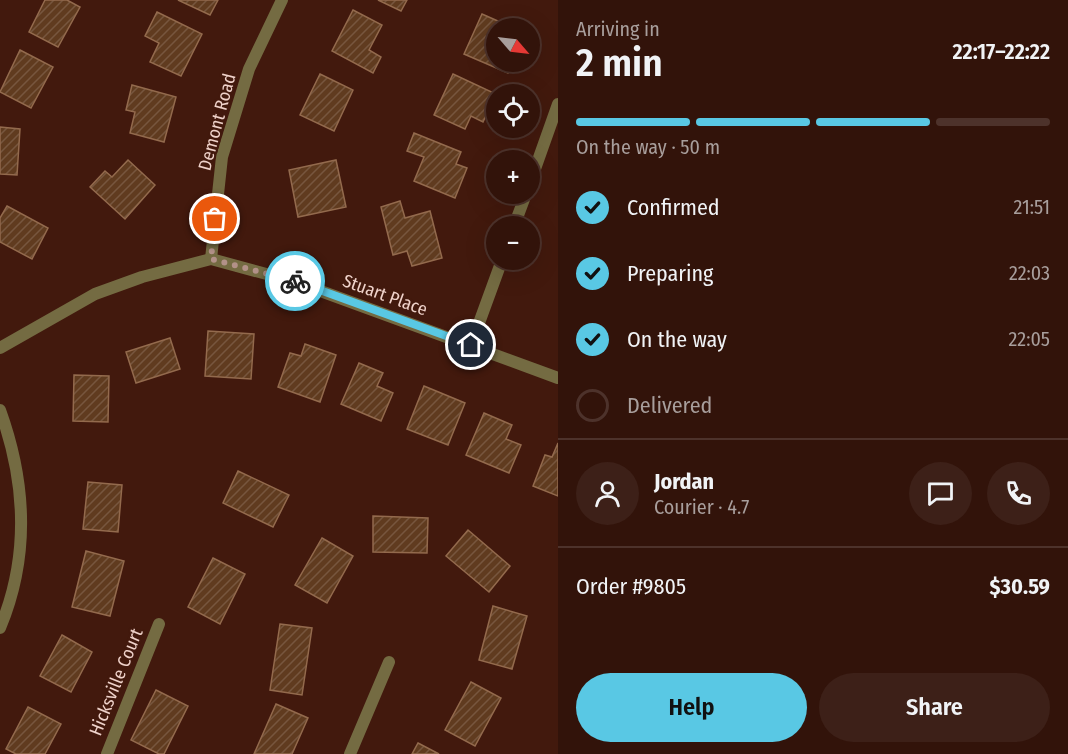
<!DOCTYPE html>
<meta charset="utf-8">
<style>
body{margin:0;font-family:"Fira Sans Condensed",sans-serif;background:#3d2018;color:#f1f3f6;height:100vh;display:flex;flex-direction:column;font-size:22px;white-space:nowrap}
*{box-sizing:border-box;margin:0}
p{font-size:20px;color:#a89e9c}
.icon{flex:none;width:33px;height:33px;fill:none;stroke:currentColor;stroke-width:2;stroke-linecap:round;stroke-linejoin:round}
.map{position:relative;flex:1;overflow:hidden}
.drawer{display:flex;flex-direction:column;background:#32130a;width:510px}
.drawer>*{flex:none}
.needle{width:39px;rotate:118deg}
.controls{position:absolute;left:486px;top:18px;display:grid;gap:12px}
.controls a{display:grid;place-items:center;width:54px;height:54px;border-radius:50%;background:#32130a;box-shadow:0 6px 24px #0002,0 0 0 2px #4d322b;font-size:30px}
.pin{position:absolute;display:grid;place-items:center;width:51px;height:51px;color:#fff;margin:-26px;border:3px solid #fff;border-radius:50%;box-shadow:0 2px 6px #0007}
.courier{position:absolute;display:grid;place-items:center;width:60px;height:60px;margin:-30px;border:4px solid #59c8e4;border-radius:50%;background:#fff;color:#222;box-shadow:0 2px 8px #0007}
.head em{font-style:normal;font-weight:600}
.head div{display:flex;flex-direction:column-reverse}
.head{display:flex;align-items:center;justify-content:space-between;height:102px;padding:0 18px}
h1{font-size:39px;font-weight:600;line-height:45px}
.bar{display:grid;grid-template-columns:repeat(4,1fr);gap:9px 6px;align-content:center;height:72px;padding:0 18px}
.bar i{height:8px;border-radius:4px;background:#4d322b}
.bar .selected{background:#59c8e4}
.bar p{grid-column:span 4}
.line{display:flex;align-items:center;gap:15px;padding:0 18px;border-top:2px solid #4d322b}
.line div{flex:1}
.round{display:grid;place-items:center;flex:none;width:63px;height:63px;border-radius:32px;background:#3d2018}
ol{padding:0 18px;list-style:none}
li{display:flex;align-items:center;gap:18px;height:66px}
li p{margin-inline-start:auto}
li .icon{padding:6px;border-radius:50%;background:#59c8e4;color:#111;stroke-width:4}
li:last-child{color:#a89e9c}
li i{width:33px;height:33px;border:3px solid #4d322b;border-radius:50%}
.action{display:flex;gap:12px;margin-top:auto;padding:12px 18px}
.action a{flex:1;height:69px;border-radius:36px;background:#59c8e4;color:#111;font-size:24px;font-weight:600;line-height:69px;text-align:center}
.action a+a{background:#3d2018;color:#f1f3f6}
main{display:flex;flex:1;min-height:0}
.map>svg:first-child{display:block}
.building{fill:url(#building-hatch);stroke:#936a4d;stroke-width:1.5}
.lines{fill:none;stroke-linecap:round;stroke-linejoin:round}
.minor{stroke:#746b42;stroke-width:12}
.done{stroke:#b29188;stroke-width:6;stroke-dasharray:0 10.8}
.route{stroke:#59c8e4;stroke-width:8}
.labels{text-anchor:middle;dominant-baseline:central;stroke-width:4.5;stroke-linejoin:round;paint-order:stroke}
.street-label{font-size:18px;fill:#efd2ca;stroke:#42190d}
</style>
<main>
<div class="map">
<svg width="558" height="754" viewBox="0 0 558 754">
<defs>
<pattern id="building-hatch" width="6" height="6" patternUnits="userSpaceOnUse" patternTransform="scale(1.5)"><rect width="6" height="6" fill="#603b1f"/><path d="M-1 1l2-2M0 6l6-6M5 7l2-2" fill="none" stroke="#77563e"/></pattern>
</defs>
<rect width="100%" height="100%" fill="#42190d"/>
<!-- building -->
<g class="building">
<path d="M 45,0 L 67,0 L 80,7 L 58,47 L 29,32 Z"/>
<path d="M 178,0 L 218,0 L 210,15 Z"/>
<path d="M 378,0 L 407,0 L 401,11 Z"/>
<path d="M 353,10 L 382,25 L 369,50 L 381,57 L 373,73 L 332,51 Z"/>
<path d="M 157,12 L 202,34 L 181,76 L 150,62 L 159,43 L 145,36 Z"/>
<path d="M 482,14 L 509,26 L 508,28 L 496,28 L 496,62 L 513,62 L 508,73 L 464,54 Z"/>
<path d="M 20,50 L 53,67 L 31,108 L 0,92 Z"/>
<path d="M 320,74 L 353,90 L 334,131 L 300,115 Z"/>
<path d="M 453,74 L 496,94 L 483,122 L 471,116 L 465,129 L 434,115 Z"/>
<path d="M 132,85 L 176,97 L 164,142 L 130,133 L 135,112 L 126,110 Z"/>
<path d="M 0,127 L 20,129 L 17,175 L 0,174 Z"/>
<path d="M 414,133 L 461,152 L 456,164 L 467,168 L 455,198 L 414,181 L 424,157 L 407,151 Z"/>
<path d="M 128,160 L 155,185 L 125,219 L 90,187 L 105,171 L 112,177 Z"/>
<path d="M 336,160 L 346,207 L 298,217 L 289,170 Z"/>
<path d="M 400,201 L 405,218 L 430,211 L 442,258 L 412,266 L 407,251 L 393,255 L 381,207 Z"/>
<path d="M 7,206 L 48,228 L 32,259 L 0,242 L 0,218 Z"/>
<path d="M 208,331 L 254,334 L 251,379 L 205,376 Z"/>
<path d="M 170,338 L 180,369 L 136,383 L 126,352 Z"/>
<path d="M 305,344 L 336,355 L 320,402 L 278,387 L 290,353 L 301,356 Z"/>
<path d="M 359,363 L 383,373 L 377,386 L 393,393 L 381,421 L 341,404 Z"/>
<path d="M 74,375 L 109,376 L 108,422 L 73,421 Z"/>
<path d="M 424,386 L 465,403 L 448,445 L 407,429 Z"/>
<path d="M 484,413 L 512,425 L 506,439 L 521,445 L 509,473 L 466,455 Z"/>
<path d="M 558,443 L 558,496 L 533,486 L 545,455 L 552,457 Z"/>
<path d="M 238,471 L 289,495 L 273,527 L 223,503 Z"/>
<path d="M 88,482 L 122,485 L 118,532 L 83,529 Z"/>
<path d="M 373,516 L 428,518 L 427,553 L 373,552 Z"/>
<path d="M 468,530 L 510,566 L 489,592 L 446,556 Z"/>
<path d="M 322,538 L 353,556 L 327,603 L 295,585 Z"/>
<path d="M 86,551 L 124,561 L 110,616 L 72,607 Z"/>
<path d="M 213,558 L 245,574 L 220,624 L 188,607 Z"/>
<path d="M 493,606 L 527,616 L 512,669 L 479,660 Z"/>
<path d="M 280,624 L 312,628 L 302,695 L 270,690 Z"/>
<path d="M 62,635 L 92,652 L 71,692 L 40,676 Z"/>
<path d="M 471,682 L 501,698 L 475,746 L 445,730 Z"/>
<path d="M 156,690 L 188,706 L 164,754 L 159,754 L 131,740 Z"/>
<path d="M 276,704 L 308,718 L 292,754 L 254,754 Z"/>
<path d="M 28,707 L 61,724 L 45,754 L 16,754 L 6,749 Z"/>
<path d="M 418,743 L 439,754 L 412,754 Z"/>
</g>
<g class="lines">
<!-- minor -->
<g class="minor">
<path d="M 530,183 L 558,104"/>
<path d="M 514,226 L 526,194"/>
<path d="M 211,259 L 222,157 L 249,69 L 282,0"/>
<path d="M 471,345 L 502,260"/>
<path d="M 0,348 L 95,294 L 142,277 L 211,259 L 296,282 L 558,378"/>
<path d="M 0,410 C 26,482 30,556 0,628"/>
<path d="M 107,754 L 159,624"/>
<path d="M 350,754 L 389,662"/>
</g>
</g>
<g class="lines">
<!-- done -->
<path class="done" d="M 215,219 L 211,259 L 295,281"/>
<!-- route -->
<path class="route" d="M 295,281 L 471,345"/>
</g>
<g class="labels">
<!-- street labels -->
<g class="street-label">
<text transform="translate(217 122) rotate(-75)">Demont Road</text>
<text transform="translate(385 295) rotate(20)">Stuart Place</text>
<text transform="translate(116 682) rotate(-68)">Hicksville Court</text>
</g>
</g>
</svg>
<div class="controls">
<a><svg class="needle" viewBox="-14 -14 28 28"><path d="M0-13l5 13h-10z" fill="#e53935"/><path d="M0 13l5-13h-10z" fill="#a89e9c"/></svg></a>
<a><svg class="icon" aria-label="locate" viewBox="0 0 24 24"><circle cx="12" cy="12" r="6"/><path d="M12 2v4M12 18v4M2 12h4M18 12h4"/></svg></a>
<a>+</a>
<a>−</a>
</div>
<div class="pin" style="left:215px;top:219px;background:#ea580c"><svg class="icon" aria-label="bag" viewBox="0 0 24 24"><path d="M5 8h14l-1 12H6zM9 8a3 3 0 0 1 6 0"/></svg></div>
<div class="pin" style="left:471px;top:345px;background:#1f2937"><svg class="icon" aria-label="home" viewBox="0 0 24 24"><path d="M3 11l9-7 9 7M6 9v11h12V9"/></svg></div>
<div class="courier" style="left:295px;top:281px"><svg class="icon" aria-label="bike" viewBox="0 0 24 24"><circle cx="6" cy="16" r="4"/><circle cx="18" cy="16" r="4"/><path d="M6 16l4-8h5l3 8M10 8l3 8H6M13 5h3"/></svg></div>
</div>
<section class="drawer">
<div class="head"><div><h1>2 min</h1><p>Arriving in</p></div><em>22:17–22:22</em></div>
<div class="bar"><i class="selected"></i><i class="selected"></i><i class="selected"></i><i></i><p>On the way · 50 m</p></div>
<ol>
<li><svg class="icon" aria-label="check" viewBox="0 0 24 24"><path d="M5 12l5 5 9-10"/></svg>Confirmed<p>21:51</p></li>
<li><svg class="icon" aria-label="check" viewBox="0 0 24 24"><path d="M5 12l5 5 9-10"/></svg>Preparing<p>22:03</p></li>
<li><svg class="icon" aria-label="check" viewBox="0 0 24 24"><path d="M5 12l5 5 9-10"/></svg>On the way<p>22:05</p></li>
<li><i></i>Delivered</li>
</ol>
<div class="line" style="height:108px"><a class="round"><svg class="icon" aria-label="person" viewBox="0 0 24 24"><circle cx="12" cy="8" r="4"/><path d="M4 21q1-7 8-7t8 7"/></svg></a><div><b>Jordan</b><p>Courier · 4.7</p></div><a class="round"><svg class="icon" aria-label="chat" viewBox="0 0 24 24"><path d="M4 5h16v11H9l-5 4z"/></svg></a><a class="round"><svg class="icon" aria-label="phone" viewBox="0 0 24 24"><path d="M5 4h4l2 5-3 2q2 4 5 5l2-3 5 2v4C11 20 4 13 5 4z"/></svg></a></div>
<div class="line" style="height:78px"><div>Order #9805</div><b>$30.59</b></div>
<div class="action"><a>Help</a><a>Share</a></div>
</section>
</main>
